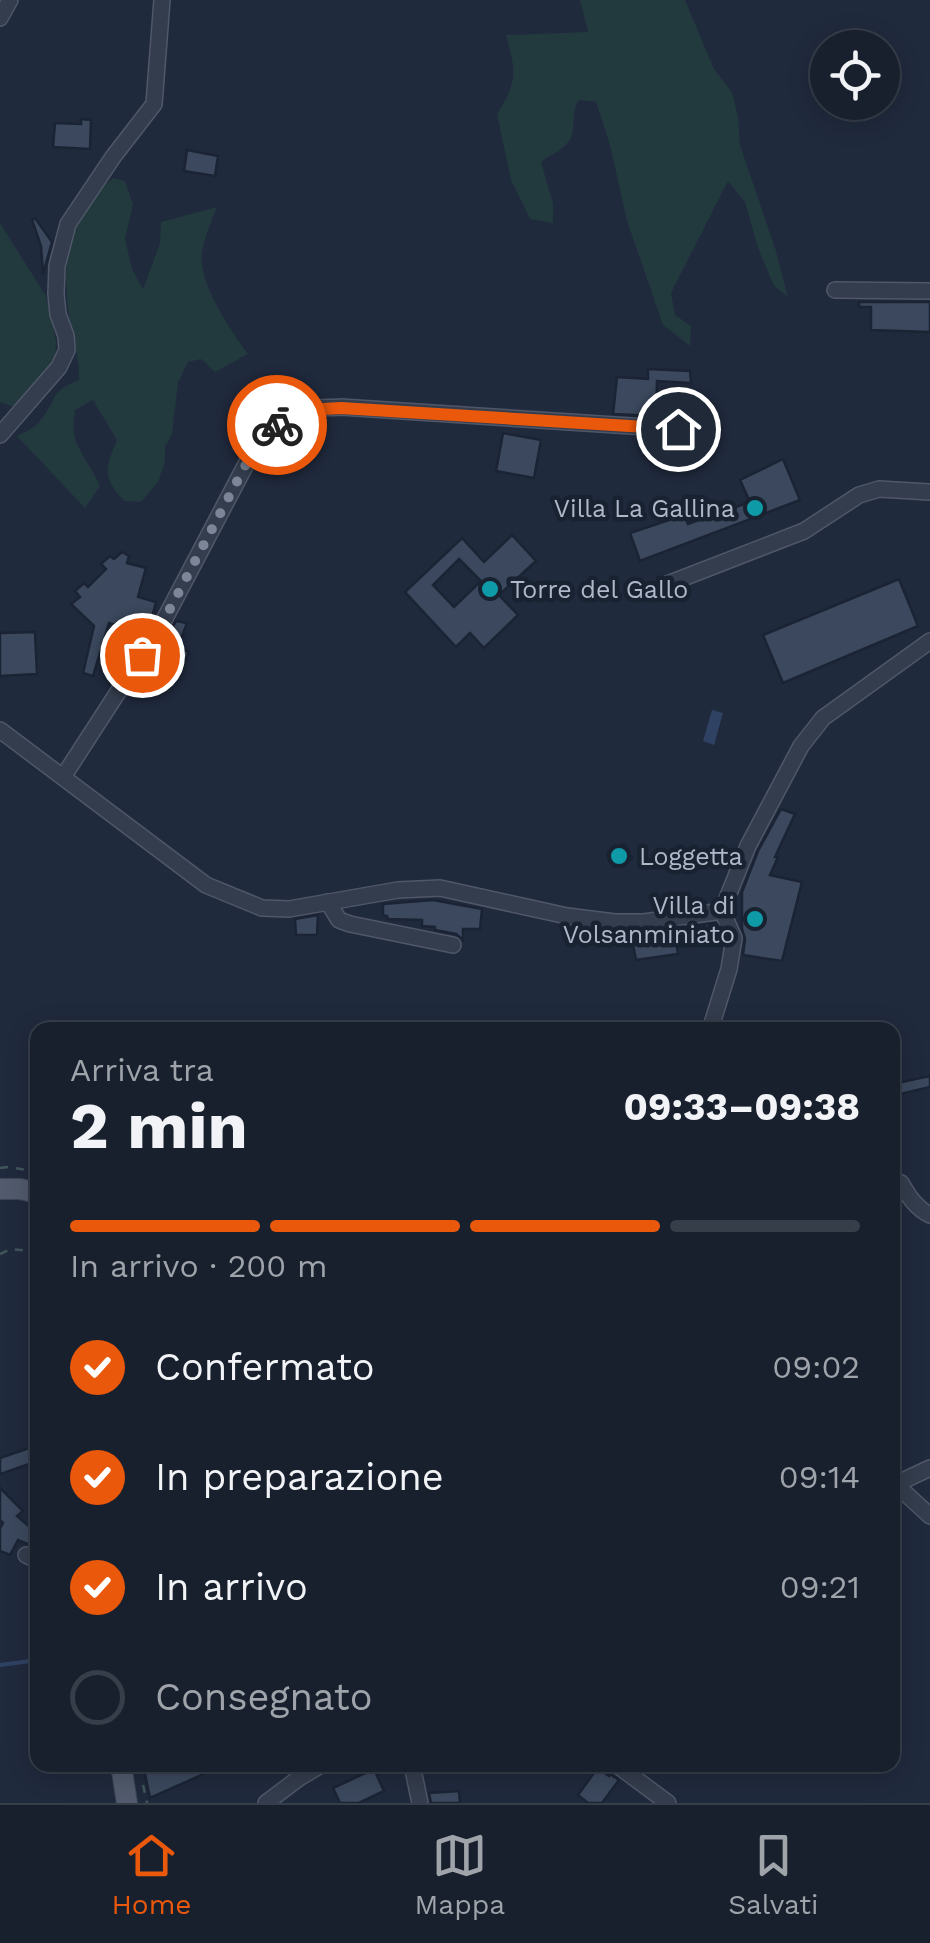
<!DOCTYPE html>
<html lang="it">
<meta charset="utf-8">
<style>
body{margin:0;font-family:"Work Sans",sans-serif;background:#252d3a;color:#f1f3f6;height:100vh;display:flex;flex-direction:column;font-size:38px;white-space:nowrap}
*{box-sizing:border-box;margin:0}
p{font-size:32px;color:#9fa3aa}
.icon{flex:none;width:55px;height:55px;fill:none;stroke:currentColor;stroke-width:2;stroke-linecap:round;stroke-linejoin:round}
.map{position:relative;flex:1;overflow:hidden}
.drawer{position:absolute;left:30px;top:1022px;width:870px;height:750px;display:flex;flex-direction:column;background:#18202e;border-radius:20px;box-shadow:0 5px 25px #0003,0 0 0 2px #363e4a}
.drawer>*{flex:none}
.fabs{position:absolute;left:810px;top:30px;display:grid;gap:20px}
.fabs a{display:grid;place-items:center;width:90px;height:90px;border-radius:50%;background:#18202e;box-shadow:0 5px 25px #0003,0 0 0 2px #363e4a;font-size:50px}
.pin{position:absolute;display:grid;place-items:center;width:85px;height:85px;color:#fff;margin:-42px;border:5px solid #fff;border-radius:50%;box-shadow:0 2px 10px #0007}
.courier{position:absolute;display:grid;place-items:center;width:100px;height:100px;margin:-50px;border:8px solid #ea580c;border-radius:50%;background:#fff;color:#222;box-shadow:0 2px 12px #0007}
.headline em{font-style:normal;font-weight:700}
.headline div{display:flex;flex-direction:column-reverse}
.headline{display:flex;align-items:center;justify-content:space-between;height:170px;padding:0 40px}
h1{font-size:65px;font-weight:700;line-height:75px}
.bar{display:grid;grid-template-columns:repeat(4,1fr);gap:15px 10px;align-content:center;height:120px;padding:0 40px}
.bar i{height:12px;border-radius:8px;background:#363e4a}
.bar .on{background:#ea580c}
.bar p{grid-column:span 4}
ol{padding:0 40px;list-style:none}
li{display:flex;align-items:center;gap:30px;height:110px}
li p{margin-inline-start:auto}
li .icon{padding:10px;border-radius:50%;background:#ea580c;color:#fff;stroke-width:4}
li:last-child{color:#9fa3aa}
li i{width:55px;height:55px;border:5px solid #363e4a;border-radius:50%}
.dock{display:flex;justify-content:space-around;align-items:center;height:140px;border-top:2px solid #363e4a;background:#18202e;font-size:28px;color:#9fa3aa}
.dock a{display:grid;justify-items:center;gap:5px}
.dock .on{color:#ea580c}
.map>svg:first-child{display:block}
.green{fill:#22393e}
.water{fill:#304264}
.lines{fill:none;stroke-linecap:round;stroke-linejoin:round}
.stream{stroke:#304264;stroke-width:4}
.building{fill:#3b485d;stroke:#1b2434;stroke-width:2.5;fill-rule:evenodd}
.minor-casing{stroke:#4f5768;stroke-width:18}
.major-casing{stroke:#3d4656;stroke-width:22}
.path{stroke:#40565b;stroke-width:2.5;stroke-dasharray:8 8;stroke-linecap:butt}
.minor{stroke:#343d4d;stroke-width:15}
.major{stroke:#515b6d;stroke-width:20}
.done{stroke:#7d8698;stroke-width:10;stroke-dasharray:0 18}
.route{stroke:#ea580c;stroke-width:12}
.culture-dot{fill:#0f9aa8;stroke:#192231;stroke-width:4}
.labels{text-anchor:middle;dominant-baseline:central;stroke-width:9;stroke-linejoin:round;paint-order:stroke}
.poi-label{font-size:25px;fill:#afb7c9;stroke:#192231;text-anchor:end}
</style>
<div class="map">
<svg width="930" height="1803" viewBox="0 0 930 1803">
<rect width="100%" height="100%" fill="#202a3d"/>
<!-- green -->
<g class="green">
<path d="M 580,0 L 685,0 L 714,69 L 732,92 L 738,117 L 740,145 L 776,251 L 788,297 L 774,286 L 758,248 L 745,202 L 728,181 L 671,293 L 675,315 L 691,326 L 690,346 L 663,325 L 627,221 L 610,145 L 596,102 L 579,100 C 569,116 578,128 569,141 C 563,150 550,155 541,162 L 553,203 L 553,223 L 530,219 L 511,180 L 497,114 C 518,80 516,72 506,35 L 588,32 Z"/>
<path d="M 113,178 L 125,181 L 133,204 L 125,239 L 132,269 L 143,289 L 160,243 L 161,222 L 217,207 C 211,222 204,238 202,253 C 198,283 231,331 248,354 L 215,372 L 201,359 L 188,362 L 178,383 L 172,434 L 165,447 L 165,462 L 158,482 L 141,502 L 124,501 C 102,477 105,469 117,440 L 93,400 L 75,410 C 74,418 73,427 74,434 C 78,453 93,468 100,486 L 85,508 L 17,436 C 24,432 33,429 39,422 C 56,403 50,390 79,380 C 80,362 74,345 71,327 C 60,268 65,218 113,178 Z"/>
<path d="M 0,223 L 46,296 L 56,341 L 55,359 L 14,407 L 0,402 Z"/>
</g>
<!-- water -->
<path class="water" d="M 712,710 L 723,713 L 714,745 L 703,741 Z"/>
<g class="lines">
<!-- stream -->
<path class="stream" d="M 0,1665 L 38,1660"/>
</g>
<!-- building -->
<g class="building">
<path d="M 81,119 L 91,120 L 90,149 L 53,147 L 55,123 L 81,124 Z"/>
<path d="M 187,150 L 218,156 L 215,176 L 184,171 Z"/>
<path d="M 35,218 L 52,242 L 43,274 L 41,246 L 32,220 Z"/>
<path d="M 859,302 L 930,302 L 930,332 L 871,330 L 871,307 L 859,307 Z"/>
<path d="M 648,369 L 690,371 L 691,383 L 657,381 L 656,416 L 613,414 L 617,377 L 648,379 Z"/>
<path d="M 696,402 L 699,419 L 689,421 L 685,404 Z"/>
<path d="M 503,433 L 541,440 L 534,478 L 496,471 Z"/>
<path d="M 783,459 L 800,500 L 640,561 L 630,533 L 684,515 L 688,524 L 750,502 L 740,480 Z"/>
<path d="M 512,535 L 536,561 L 499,595 L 518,615 L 484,648 L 470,633 L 456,647 L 405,592 L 462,538 L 484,562 ZM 459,559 L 481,581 L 454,607 L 433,585 Z"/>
<path d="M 122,552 L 129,556 L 127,563 L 146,568 L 138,597 L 156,602 L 151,621 L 143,633 L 109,623 L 93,676 L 83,673 L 94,626 L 71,604 L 80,597 L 75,591 L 84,583 L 88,587 L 106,569 L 101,564 L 110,556 L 114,559 Z"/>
<path d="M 899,579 L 918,626 L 783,683 L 763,635 Z"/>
<path d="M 176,621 L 187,623 L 178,647 L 189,652 L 183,666 L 172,661 L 171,665 L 158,660 L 164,642 Z"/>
<path d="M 35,632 L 37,674 L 0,676 L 0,633 Z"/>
<path d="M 781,809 L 795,814 L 775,857 L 778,857 L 770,875 L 802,882 L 782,961 L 743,955 L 745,939 L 742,929 L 742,892 L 758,851 Z"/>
<path d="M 624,844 L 632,858 L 614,867 L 607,853 Z"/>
<path d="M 433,900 L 482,909 L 480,929 L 463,929 L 463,940 L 456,934 L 435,930 L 435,927 L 422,926 L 422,920 L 388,919 L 387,916 L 383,915 L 383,904 Z"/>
<path d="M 318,915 L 317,935 L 296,935 L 295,919 Z"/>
<path d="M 709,924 L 717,927 L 722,940 L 721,945 L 680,929 L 685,946 L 677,947 L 678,954 L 636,960 L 633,945 L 614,943 L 615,933 L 633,935 Z"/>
<path d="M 930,1076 L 930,1087 L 892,1096 L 897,1083 Z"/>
<path d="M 38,1445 L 38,1461 L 0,1474 L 0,1458 Z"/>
<path d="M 0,1488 L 23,1511 L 17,1516 L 38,1534 L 38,1548 L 18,1540 L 10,1555 L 0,1551 L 0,1528 L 3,1523 L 0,1520 Z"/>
<path d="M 143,1765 L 224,1765 L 150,1798 Z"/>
<path d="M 374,1769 L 384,1791 L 359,1803 L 340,1803 L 333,1788 Z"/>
<path d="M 596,1770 L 600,1770 L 609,1776 L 610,1774 L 619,1780 L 602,1803 L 588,1803 L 578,1795 Z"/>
<path d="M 459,1791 L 460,1803 L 431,1803 L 429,1793 Z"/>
</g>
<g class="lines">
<defs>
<g id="minor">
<path d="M 0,18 L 10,0"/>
<path d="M 835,290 L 930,291"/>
<path d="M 0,435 L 59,367 L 67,350 L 66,336 L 58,314 L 56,294 L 57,266 L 68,224 L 113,157 L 154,104 L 162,0"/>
<path d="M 665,585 L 804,531 L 859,495 L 879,489 L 930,492"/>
<path d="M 0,730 L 206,885 L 262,908 L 289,909 L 398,890 L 440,888 L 567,916 L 615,922 L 644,922 L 722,911"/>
<path d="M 63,777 L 162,624 L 253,451 C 265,432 283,416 306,410 C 317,407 330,408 341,407 L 677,429"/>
<path d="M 328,902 L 339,920 L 350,924 L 453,945"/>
<path d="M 722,911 L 748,846 L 801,746 L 823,718 L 930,641"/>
<path d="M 710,1030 L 729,969 L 734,938 L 722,911"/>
<path d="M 901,1183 C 909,1197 916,1208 930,1215"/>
<path d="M 892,1481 L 930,1516"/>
<path d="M 896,1484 L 930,1468"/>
<path d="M 26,1555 L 38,1561"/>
<path d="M 412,1765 L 420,1803"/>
<path d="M 617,1765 L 668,1803"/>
<path d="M 266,1803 L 299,1778 L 321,1765"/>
</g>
<g id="major">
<path d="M 0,1189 L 20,1189 L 38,1193"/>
<path d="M 121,1765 L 127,1803"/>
</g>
</defs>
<!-- minor casing -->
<use href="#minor" class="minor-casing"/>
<!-- major casing -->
<use href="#major" class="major-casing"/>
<!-- path -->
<g class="path">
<path d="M 0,1168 L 9,1167 L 38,1172"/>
<path d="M 0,1254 L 11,1249 L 38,1252"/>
<path d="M 143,1785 L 147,1803"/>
</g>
<!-- minor -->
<use href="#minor" class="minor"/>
<!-- major -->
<use href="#major" class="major"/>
</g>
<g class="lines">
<!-- done -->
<path class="done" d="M 142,655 L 162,624 L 253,451 L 264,433 L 277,425"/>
<!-- route -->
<path class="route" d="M 277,425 L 306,410 L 341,408 L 678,429"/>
</g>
<!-- markers -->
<g class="culture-dot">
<circle cx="755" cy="508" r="10"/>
<circle cx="490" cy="589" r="10"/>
<circle cx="619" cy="856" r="10"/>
<circle cx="755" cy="919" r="10"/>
</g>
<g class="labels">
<!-- poi labels -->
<g class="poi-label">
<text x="735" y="508">Villa La Gallina</text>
<text x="510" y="589" text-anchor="start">Torre del Gallo</text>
<text x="639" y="856" text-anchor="start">Loggetta</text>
<text x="735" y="905">Villa di<tspan x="735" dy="29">Volsanminiato</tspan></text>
</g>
</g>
</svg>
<div class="fabs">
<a><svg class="icon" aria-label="locate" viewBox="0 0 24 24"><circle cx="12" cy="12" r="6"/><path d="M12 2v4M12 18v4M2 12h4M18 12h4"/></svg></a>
</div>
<div class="pin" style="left:142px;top:655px;background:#ea580c"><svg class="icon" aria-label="bag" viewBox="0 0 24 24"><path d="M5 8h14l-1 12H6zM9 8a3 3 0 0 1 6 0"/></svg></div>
<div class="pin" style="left:678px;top:429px;background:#1f2937"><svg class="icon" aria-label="home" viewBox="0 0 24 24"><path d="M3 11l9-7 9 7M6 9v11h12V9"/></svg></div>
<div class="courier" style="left:277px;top:425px"><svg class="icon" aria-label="bike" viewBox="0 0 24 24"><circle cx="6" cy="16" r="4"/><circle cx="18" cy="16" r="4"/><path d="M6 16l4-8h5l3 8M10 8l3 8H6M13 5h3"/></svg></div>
<section class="drawer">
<div class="headline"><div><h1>2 min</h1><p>Arriva tra</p></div><em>09:33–09:38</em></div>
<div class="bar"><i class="on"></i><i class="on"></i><i class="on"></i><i></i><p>In arrivo · 200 m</p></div>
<ol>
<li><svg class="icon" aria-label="check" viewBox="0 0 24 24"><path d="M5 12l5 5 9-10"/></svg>Confermato<p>09:02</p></li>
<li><svg class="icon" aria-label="check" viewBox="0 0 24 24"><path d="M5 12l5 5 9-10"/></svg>In preparazione<p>09:14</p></li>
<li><svg class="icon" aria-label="check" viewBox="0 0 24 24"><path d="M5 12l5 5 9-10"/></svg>In arrivo<p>09:21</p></li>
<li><i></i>Consegnato</li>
</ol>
</section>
</div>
<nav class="dock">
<a class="on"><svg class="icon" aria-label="home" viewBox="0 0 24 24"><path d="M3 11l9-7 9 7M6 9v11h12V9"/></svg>Home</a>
<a><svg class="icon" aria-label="map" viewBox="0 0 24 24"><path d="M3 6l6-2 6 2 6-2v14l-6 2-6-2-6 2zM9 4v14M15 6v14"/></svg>Mappa</a>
<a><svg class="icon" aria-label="saved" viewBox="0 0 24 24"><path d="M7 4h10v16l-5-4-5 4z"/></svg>Salvati</a>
</nav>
